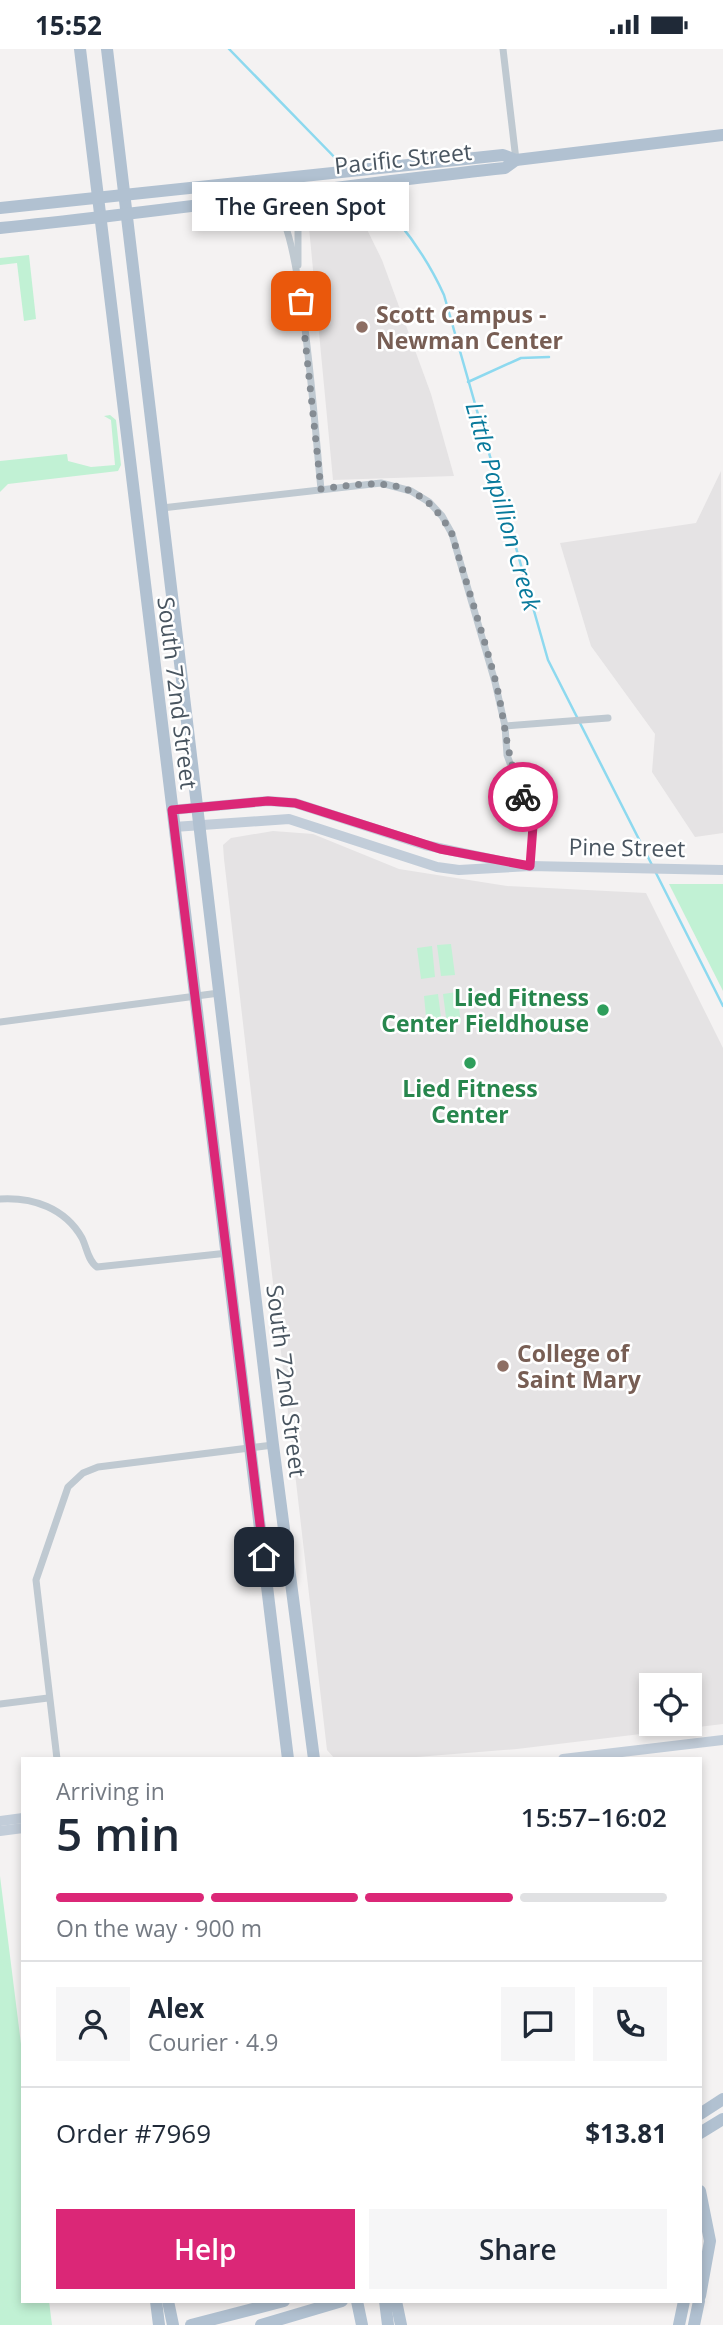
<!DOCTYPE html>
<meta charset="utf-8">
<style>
body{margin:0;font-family:"Open Sans",sans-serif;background:#f6f6f7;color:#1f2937;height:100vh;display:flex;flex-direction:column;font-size:26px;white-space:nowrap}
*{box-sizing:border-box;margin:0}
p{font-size:23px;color:#747a83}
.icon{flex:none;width:38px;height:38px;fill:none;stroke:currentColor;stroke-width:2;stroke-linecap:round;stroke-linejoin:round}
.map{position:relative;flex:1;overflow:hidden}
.sheet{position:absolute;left:21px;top:1708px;width:681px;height:546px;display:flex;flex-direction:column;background:#fff;border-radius:0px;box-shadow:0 4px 10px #0003}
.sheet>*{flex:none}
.tools{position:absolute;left:639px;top:1624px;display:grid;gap:14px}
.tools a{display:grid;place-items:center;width:63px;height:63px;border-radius:0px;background:#fff;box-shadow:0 4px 10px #0003;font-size:35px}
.pin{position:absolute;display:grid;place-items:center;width:60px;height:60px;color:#fff;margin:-30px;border-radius:14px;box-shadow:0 4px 10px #0006}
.courier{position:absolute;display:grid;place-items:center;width:70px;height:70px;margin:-35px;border:5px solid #db2777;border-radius:50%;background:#fff;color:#222;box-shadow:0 2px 9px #0007}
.bubble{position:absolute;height:49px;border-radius:0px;background:#fff;box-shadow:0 4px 10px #0003;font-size:23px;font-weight:600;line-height:49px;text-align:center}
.head em{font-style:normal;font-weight:600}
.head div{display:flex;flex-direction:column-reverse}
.head{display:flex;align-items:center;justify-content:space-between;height:119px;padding:0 35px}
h1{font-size:46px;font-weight:600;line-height:52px}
.bar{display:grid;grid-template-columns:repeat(4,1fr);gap:10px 7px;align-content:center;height:84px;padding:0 35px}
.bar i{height:9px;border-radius:5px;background:#e0e1e3}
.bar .current{background:#db2777}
.bar p{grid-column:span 4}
.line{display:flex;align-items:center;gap:18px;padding:0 35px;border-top:2px solid #e0e1e3}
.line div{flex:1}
.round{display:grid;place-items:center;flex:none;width:74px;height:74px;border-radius:0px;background:#f6f6f7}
.cta{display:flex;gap:14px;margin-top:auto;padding:14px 35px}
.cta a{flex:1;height:80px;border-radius:0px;background:#db2777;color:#fff;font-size:28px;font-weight:600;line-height:80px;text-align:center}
.cta a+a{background:#f6f6f7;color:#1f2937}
.status{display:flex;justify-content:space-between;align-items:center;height:49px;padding:0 35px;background:#fff;direction:ltr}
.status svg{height:19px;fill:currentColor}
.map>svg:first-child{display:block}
.education{fill:#e5e3e4;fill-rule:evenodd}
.green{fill:#c1f1d4}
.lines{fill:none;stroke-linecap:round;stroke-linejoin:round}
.stream{stroke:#8dd9ef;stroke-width:2.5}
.street{stroke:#bfc9d1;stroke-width:7}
.secondary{stroke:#c2cdd9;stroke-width:10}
.primary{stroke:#b1c1d1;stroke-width:12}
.done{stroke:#858c93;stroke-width:7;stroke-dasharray:0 12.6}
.route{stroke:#db2777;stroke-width:9}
.education-dot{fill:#8d6e63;stroke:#fff;stroke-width:2.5}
.leisure-dot{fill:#2e9e5b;stroke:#fff;stroke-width:2.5}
.labels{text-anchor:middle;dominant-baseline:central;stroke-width:5;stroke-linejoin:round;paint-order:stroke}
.street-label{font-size:23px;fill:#495560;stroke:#fff}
.education-label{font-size:23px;font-weight:bold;fill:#785e54;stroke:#fff;text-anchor:start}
.leisure-label{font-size:23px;font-weight:bold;fill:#27864d;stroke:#fff;text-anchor:end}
.water-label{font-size:24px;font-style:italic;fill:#097a9c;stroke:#fff}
</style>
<div class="status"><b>15:52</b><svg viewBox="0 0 49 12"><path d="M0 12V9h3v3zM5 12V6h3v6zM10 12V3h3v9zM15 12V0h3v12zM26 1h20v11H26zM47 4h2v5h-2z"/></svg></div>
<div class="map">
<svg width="723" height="2276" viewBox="0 0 723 2276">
<rect width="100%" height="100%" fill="#f4f2f2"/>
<!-- education -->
<g class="education">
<path d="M 358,162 L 382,211 L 431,345 L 454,427 L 333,431 L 308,168 Z"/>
<path d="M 721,422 L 723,784 L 695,788 L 652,723 L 655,685 L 591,597 L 560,494 L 696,474 Z"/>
<path d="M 273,782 L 313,785 L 399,820 L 507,837 L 646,844 L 723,999 L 723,1675 L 517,1700 L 392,1710 L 335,1710 L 327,1701 L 224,810 L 223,796 L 231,789 ZM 651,1636 L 690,1636 L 690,1675 L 651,1675 Z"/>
</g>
<!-- green -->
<g class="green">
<path d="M 29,206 L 36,270 L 24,272 L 17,214 L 0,216 L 0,209 Z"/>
<path d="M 110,366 L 116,371 L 121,416 L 118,422 L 8,435 L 0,443 L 0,412 L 67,405 L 68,412 L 91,418 L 115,416 L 111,371 L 104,367 Z"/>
<path d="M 669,835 L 723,835 L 723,942 Z"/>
<path d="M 451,895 L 455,926 L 441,927 L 437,896 Z"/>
<path d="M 432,897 L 435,928 L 421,930 L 417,899 Z"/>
<path d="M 457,943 L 461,974 L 447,976 L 443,945 Z"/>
<path d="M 438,945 L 442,976 L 427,978 L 424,947 Z"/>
<path d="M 0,1827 L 23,2011 L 23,2252 L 49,2252 L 52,2276 L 0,2276 Z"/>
</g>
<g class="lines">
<!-- stream -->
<g class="stream">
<path d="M 229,0 L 344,118"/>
<path d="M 367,139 C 400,171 425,204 444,246 L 548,611 L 652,816"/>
<path d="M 468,333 L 521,309 L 549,308"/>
<path d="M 655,822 L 723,957"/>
</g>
<!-- street -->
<g class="street">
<path d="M 503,0 L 516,111"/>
<path d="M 254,154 L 275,159 C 302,177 316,396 321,440"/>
<path d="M 298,216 L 298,160 L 309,145"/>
<path d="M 162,459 L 381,434 L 411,442 L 429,453 L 442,467 L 452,485 L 495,633 L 505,677"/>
<path d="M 530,817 L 533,777 L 507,706 L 505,677 L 608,669"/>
<path d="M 0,973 L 219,944"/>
<path d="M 0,1150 C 33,1148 65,1159 82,1189 C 87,1199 88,1212 97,1218 L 228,1204"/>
<path d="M 0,1655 L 48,1649"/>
<path d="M 57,1710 L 36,1531 L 68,1438 L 83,1424 L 98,1418 L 273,1396"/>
</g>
<!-- secondary -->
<g class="secondary">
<path d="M 172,761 L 268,752 L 295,754 L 425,796 L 510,814"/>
<path d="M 174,778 L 289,770 L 437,818 L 459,821 L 530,817 L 723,821"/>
<path d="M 563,1710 L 723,1691"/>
<path d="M 0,1772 L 23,1769"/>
<path d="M 0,1782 L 23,1779"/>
</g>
<!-- primary -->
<g class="primary">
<path d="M 80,0 L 288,1710"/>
<path d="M 107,0 L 273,1396 L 314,1710"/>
<path d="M 0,159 L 503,106 L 516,111"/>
<path d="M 0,179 C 169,162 336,137 505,119 L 516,111 L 723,86"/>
<path d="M 700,2065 L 723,2050"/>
<path d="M 700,2084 L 723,2070"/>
<path d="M 700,2142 L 710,2192 L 700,2247"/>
<path d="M 156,2252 L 159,2276"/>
<path d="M 168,2252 L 173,2276"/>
<path d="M 357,2252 L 362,2276"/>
<path d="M 385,2252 L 388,2276"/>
<path d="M 396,2252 L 401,2276"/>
<path d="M 191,2276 L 284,2252"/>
<path d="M 261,2276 L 342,2252"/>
<path d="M 679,2276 L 684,2252"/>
<path d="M 694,2276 L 699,2252"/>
</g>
</g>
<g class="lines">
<!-- done -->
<path class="done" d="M 301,252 L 321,440 C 379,432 420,426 452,485 C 466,534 483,584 496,634 C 506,675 506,709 523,748"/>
<!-- route -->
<path class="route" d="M 264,1508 L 172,761 L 268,752 L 295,754 L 440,800 L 530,817 L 533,777 L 523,748"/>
</g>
<!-- markers -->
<g class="education-dot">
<circle cx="362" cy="278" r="7"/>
<circle cx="503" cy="1317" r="7"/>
</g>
<g class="leisure-dot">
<circle cx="603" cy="961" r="7"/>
<circle cx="470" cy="1014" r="7"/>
</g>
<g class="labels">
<!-- street labels -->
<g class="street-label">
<text transform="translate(403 109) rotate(-6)">Pacific Street</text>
<text transform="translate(178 644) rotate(83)">South 72nd Street</text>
<text transform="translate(627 798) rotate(1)">Pine Street</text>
<text transform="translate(287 1332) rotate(83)">South 72nd Street</text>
</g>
<!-- education labels -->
<g class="education-label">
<text x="376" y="265">Scott Campus -<tspan x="376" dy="26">Newman Center</tspan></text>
<text x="517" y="1304">College of<tspan x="517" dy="26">Saint Mary</tspan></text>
</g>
<!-- leisure labels -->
<g class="leisure-label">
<text x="589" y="948">Lied Fitness<tspan x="589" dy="26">Center Fieldhouse</tspan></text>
<text x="470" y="1039" text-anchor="middle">Lied Fitness<tspan x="470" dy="26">Center</tspan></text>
</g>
<!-- water labels -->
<g class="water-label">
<text transform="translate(504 457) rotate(74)">Little Papillion Creek</text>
</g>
</g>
</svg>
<div class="tools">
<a><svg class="icon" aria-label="locate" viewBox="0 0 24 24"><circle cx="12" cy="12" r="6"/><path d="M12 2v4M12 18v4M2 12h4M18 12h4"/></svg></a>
</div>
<div class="pin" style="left:301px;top:252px;background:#ea580c"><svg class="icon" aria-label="bag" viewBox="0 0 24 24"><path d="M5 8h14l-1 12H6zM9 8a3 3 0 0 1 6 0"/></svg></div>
<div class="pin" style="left:264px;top:1508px;background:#1f2937"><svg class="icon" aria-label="home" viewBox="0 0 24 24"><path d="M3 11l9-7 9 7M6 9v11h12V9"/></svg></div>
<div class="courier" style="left:523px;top:748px"><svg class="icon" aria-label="bike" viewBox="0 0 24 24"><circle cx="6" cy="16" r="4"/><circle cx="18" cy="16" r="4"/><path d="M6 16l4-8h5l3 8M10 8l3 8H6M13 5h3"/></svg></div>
<div class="bubble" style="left:192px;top:133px;width:217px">The Green Spot</div>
<section class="sheet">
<div class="head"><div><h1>5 min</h1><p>Arriving in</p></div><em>15:57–16:02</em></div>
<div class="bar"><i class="current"></i><i class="current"></i><i class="current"></i><i></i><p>On the way · 900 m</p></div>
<div class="line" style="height:126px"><a class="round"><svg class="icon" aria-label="person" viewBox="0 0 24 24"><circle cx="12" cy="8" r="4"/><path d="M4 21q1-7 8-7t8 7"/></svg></a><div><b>Alex</b><p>Courier · 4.9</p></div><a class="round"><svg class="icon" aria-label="chat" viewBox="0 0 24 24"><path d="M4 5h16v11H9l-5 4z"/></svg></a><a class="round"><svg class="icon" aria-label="phone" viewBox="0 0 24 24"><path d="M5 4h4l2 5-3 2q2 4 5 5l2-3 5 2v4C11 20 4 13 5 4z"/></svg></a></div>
<div class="line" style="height:91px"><div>Order #7969</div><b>$13.81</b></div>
<div class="cta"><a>Help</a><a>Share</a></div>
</section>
</div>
